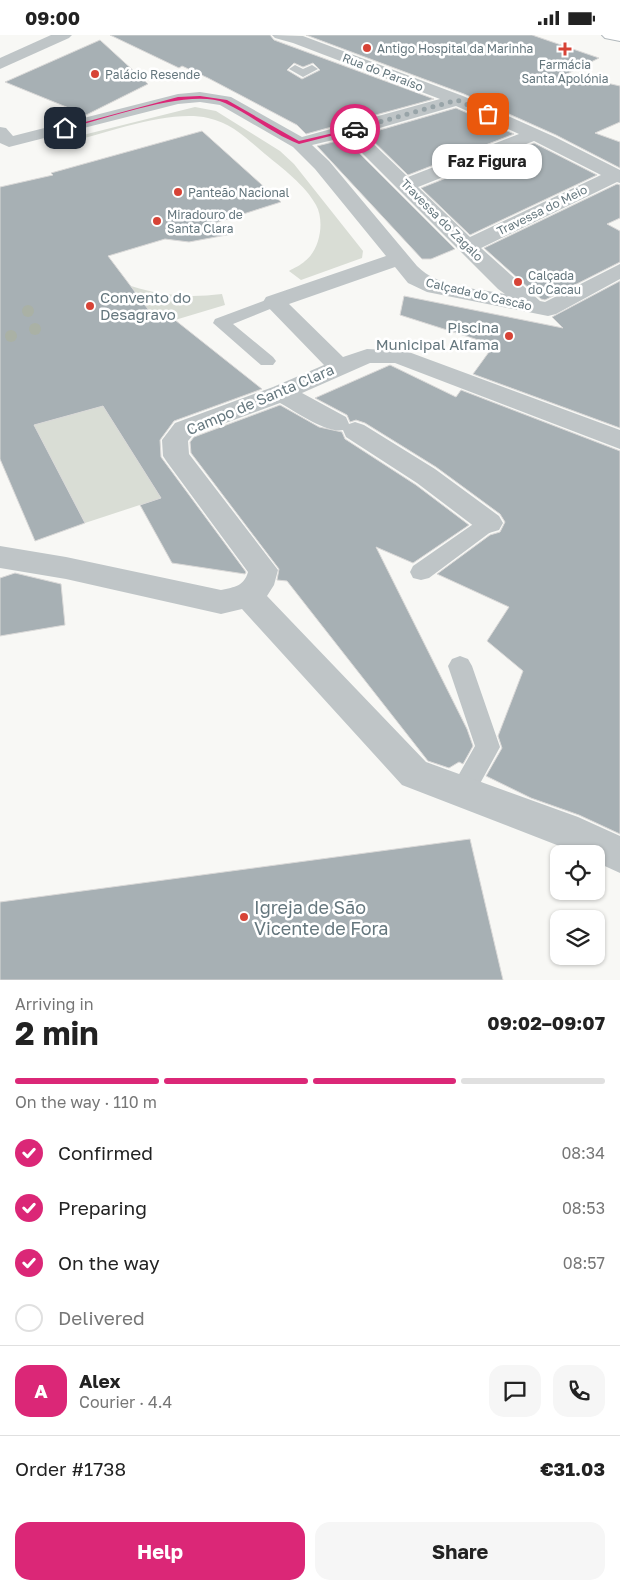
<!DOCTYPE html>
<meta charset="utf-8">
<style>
body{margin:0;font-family:"Golos Text",sans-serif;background:#f6f6f6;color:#222;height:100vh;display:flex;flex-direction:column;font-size:19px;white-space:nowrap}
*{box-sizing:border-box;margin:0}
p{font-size:16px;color:#767676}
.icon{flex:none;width:28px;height:28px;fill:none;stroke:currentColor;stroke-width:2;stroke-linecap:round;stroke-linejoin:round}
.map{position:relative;height:945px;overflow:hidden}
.sheet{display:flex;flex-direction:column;background:#fff;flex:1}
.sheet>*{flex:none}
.controls{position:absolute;left:550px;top:810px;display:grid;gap:10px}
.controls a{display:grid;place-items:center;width:55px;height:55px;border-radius:10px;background:#fff;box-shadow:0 1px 4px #0004;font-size:25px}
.pin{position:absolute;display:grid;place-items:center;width:42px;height:42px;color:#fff;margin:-21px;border-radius:10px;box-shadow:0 2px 8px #0006}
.courier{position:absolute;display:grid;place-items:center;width:50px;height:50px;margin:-25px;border:4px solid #db2777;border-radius:50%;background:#fff;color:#222;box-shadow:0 1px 6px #0007}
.bubble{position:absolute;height:35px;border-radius:15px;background:#fff;box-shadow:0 1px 4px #0004;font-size:16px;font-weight:700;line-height:35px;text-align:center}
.head em{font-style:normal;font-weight:700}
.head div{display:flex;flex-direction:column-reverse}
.head{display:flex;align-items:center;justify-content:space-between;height:85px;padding:0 15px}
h1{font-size:32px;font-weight:700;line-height:38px}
.bar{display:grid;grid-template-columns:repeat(4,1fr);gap:8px 5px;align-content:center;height:60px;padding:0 15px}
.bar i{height:6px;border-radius:4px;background:#e0e0e0}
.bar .on{background:#db2777}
.bar p{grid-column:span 4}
.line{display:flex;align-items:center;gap:12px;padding:0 15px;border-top:1px solid #e0e0e0}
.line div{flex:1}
.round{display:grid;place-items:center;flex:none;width:52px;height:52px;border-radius:15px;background:#f6f6f6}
ol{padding:0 15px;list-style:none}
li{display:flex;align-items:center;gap:15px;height:55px}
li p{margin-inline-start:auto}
li .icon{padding:5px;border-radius:50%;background:#db2777;color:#fff;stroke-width:4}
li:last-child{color:#767676}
li i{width:28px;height:28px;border:2px solid #e0e0e0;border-radius:50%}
.cta{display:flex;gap:10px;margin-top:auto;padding:10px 15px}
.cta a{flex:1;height:58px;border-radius:15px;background:#db2777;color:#fff;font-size:20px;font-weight:700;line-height:58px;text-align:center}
.cta a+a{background:#f6f6f6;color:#222}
.status{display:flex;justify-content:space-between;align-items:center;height:35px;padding:0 25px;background:#fff;direction:ltr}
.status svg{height:14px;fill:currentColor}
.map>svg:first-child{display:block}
.green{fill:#d9ddd5}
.building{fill:#a7b0b4;stroke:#dad9d8;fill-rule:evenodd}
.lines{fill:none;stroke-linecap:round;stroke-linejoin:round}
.secondary-casing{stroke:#b2b9bc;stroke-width:2}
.lane{fill:#bfc5c7;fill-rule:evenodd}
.street{fill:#bfc5c7;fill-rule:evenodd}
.secondary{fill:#fff;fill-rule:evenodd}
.tree{fill:#aab1a5}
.route{fill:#db2777}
.done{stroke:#98a4a8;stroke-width:5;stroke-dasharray:0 9}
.poi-dot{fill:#d74336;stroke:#fff;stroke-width:2}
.labels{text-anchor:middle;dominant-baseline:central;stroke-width:5;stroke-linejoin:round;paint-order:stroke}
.far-poi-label{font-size:12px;fill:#65777e;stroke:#fff;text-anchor:start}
.far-street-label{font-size:12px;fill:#65777e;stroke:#fff}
.poi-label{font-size:15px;fill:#65777e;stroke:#fff;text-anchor:start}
.street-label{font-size:15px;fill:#65777e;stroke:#fff}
.near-poi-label{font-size:18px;fill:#65777e;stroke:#fff;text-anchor:start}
</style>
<div class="status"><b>09:00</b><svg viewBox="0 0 49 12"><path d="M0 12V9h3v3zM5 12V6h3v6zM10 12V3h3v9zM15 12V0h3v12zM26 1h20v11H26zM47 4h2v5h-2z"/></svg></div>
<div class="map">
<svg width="620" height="945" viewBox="0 0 620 945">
<rect width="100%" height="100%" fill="#f8f8f5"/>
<!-- green -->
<g class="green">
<path d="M 195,72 L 216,76 L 280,116 L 294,129 L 363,216 L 362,223 L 301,245 L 289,236 C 294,233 301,230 305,226 C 320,215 325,186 316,170 C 306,151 281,132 265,119 C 247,104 232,88 208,83 C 170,74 106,98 67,108 L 63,105 Z"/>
<path d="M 131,251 C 164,261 189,263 222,259 L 225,270 L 175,285 L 151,278 Z"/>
<path d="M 103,371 L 161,463 L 85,488 L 34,390 Z"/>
</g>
<!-- building -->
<g class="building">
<path d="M 110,0 L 270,0 L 274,5 L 434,64 L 306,99 L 297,90 L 208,43 L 182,31 L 179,33 ZM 294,28 L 303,32 L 313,28 L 320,35 L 302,44 L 287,35 Z"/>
<path d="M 306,0 L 532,0 L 599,23 L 567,39 L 620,51 L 620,87 L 595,98 L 620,107 L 620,133 L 556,100 L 464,59 Z"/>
<path d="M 100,5 L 148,49 L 86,80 L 5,47 Z"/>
<path d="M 456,73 L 514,99 L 408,140 L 366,99 Z"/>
<path d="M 202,96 L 281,167 L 215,188 L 232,199 L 189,207 L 165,204 L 108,221 L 151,278 L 175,285 L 262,354 L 174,386 L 160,405 L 161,422 L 246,537 L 245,539 L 172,528 L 140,470 L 161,463 L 103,371 L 34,390 L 85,488 L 35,506 L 0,424 L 0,152 L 53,140 L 51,138 Z"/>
<path d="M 345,104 L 455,214 L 431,224 L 422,224 L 317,111 Z"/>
<path d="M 534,108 L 597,140 L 470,200 L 421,153 Z"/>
<path d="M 617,149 L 620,150 L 620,183 L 607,189 L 620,196 L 620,227 L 545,265 L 541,264 L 484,213 Z"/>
<path d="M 620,246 L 620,393 L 473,339 L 494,310 L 400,280 L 404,261 L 563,293 L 552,282 Z"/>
<path d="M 390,330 L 456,362 L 461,355 L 620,416 L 620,799 L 579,780 L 531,763 L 486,741 L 502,713 L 498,701 L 523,636 L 487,606 L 509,572 L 437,539 L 490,500 L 500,497 L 505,487 L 500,479 L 436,432 L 365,388 L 356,385 L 350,387 L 347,380 L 315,363 Z"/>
<path d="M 280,370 L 319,392 L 342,397 L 345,404 L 416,450 L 469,490 L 413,528 L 376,512 L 467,694 L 473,711 L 463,729 L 459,727 L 449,733 L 428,726 L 287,546 L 277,545 L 279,534 L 191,418 L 190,407 L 194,402 Z"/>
<path d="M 15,538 L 61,549 L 65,590 L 0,601 L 0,543 Z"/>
<path d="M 470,804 L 503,945 L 0,945 L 0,867 Z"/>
</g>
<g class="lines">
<defs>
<path id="secondary" d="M 602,0 L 620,0 L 620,6 L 605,3 Z"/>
</defs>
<!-- secondary casing -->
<use href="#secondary" class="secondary-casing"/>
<!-- lane -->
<g class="lane">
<path d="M 295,30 L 303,34 L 312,30 L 318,34 L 303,42 L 289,34 Z"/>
<path d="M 274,262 L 282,267 L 280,270 L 233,289 L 273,322 L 276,326 L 273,330 L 261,330 L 213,288 L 215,284 Z"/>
<path d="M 489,480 L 496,483 L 499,488 L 496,493 L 429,543 L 421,545 L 413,543 L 410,537 L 413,531 L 482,483 Z"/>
<path d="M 460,621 L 468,624 L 472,631 L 500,712 L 471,765 L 462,769 L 453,765 L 449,757 L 475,711 L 448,631 L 452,624 Z"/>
</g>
<!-- street -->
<g class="street">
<path d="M 51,0 L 72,0 L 69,3 L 0,34 L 0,23 Z"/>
<path d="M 272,0 L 303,1 L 463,61 L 555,102 L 620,135 L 620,148 L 617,147 L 481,213 L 540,266 L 545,267 L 620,229 L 620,244 L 556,279 L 548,281 L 427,257 L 408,248 L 395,232 L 289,269 L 343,322 L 367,314 L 406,316 L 620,395 L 620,414 L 395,328 L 370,328 L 302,358 L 346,382 L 349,389 L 355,387 L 364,390 L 435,434 L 499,481 L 503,488 L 499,495 L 489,498 L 479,495 L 417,448 L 346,402 L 343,395 C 327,399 295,376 280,368 L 193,400 L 188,406 L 189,419 L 278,535 L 274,550 L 267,561 L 426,727 L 578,782 L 620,801 L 620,838 L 596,827 L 596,819 L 580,819 L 402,750 L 242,574 L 221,579 L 66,544 L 0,533 L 0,511 L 66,522 L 221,555 C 235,552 244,551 248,537 L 167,427 L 163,421 L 162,405 L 175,388 L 273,352 L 324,330 L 263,267 L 266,262 L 386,221 L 315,134 L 293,112 L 220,70 L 200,67 L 178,69 L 9,112 L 0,108 L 0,92 L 6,93 L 13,101 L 178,59 L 200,57 L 231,62 L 302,102 L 440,64 L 293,8 L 275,3 ZM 456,71 L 519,99 L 408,142 L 362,98 ZM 346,102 L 498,254 L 505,259 C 476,253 438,253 417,231 L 329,126 L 312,110 ZM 534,106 L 601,140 L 470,202 L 418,152 Z"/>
</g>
<!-- secondary -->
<use href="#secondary" class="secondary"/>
</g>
<!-- trees -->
<g class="tree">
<circle cx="28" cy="276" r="6"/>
<circle cx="35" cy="294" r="6"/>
<circle cx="11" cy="301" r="6"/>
</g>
<!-- route -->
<path class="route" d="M 200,61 L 227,65 L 299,106 L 355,93 L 358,94 L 299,109 C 273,99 251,80 225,68 C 190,52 103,85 65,94 L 63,93 L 178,62 Z"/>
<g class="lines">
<!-- done -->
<path class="done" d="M 355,94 L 457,65 L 488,79"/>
</g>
<!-- markers -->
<g class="poi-dot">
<circle cx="367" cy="13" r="5"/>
<path d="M562.5 6.5h5v5h5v5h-5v5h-5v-5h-5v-5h5z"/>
<circle cx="95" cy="39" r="5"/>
<circle cx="178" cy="157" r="5"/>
<circle cx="157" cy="186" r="5"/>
<circle cx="518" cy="247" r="5"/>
<circle cx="90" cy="271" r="5"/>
<circle cx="509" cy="301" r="5"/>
<circle cx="244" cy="882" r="5"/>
</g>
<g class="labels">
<!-- far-poi labels -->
<g class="far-poi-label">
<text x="377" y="13">Antigo Hospital da Marinha</text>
<text x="565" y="29" text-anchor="middle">Farmácia<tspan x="565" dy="14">Santa Apolónia</tspan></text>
<text x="105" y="39">Palácio Resende</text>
<text x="188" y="157">Panteão Nacional</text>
<text x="167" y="179">Miradouro de<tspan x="167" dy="14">Santa Clara</tspan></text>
<text x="528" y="240">Calçada<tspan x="528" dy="14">do Cacau</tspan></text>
</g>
<!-- far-street labels -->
<g class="far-street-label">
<text transform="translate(383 37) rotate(21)">Rua do Paraíso</text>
<text transform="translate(542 175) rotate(-26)">Travessa do Meio</text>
<text transform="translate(442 185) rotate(45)">Travessa do Zagalo</text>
<text transform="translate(479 259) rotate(13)">Calçada do Cascão</text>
</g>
<!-- poi labels -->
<g class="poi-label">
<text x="100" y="262">Convento do<tspan x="100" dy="17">Desagravo</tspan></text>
<text x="499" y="292" text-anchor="end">Piscina<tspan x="499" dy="17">Municipal Alfama</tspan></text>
</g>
<!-- street labels -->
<g class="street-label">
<text transform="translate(260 364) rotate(-23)">Campo de Santa Clara</text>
</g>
<!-- near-poi labels -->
<g class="near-poi-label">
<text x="254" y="872">Igreja de São<tspan x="254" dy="21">Vicente de Fora</tspan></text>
</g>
</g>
</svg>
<div class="controls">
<a><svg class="icon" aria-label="locate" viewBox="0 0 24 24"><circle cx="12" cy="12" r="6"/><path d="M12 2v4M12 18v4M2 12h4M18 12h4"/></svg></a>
<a><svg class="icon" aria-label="layers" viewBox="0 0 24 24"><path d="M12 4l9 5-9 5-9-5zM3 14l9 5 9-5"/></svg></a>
</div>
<div class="pin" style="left:488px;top:79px;background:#ea580c"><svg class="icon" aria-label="bag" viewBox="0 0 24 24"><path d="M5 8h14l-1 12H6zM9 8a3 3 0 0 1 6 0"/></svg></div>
<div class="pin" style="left:65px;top:93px;background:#1f2937"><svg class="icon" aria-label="home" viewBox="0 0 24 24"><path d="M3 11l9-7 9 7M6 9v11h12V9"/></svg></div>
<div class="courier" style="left:355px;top:94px"><svg class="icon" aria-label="car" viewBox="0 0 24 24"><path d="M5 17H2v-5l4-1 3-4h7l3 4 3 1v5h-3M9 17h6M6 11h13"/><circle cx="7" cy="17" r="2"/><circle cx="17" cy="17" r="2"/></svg></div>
<div class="bubble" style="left:432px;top:109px;width:110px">Faz Figura</div>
</div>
<section class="sheet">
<div class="head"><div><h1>2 min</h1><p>Arriving in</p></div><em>09:02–09:07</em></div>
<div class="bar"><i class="on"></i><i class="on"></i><i class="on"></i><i></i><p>On the way · 110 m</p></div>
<ol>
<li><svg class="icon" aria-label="check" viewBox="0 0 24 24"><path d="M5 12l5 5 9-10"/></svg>Confirmed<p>08:34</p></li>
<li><svg class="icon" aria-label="check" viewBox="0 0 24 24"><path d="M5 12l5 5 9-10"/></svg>Preparing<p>08:53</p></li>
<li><svg class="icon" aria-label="check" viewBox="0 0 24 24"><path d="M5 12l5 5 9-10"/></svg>On the way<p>08:57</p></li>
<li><i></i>Delivered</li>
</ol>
<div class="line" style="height:90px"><b class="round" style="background:#db2777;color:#fff">A</b><div><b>Alex</b><p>Courier · 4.4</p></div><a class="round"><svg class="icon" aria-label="chat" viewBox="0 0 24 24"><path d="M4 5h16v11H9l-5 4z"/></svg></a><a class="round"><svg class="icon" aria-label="phone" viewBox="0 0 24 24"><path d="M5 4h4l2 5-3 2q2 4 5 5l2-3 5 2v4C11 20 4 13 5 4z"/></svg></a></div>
<div class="line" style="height:65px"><div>Order #1738</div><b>€31.03</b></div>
<div class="cta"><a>Help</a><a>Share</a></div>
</section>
